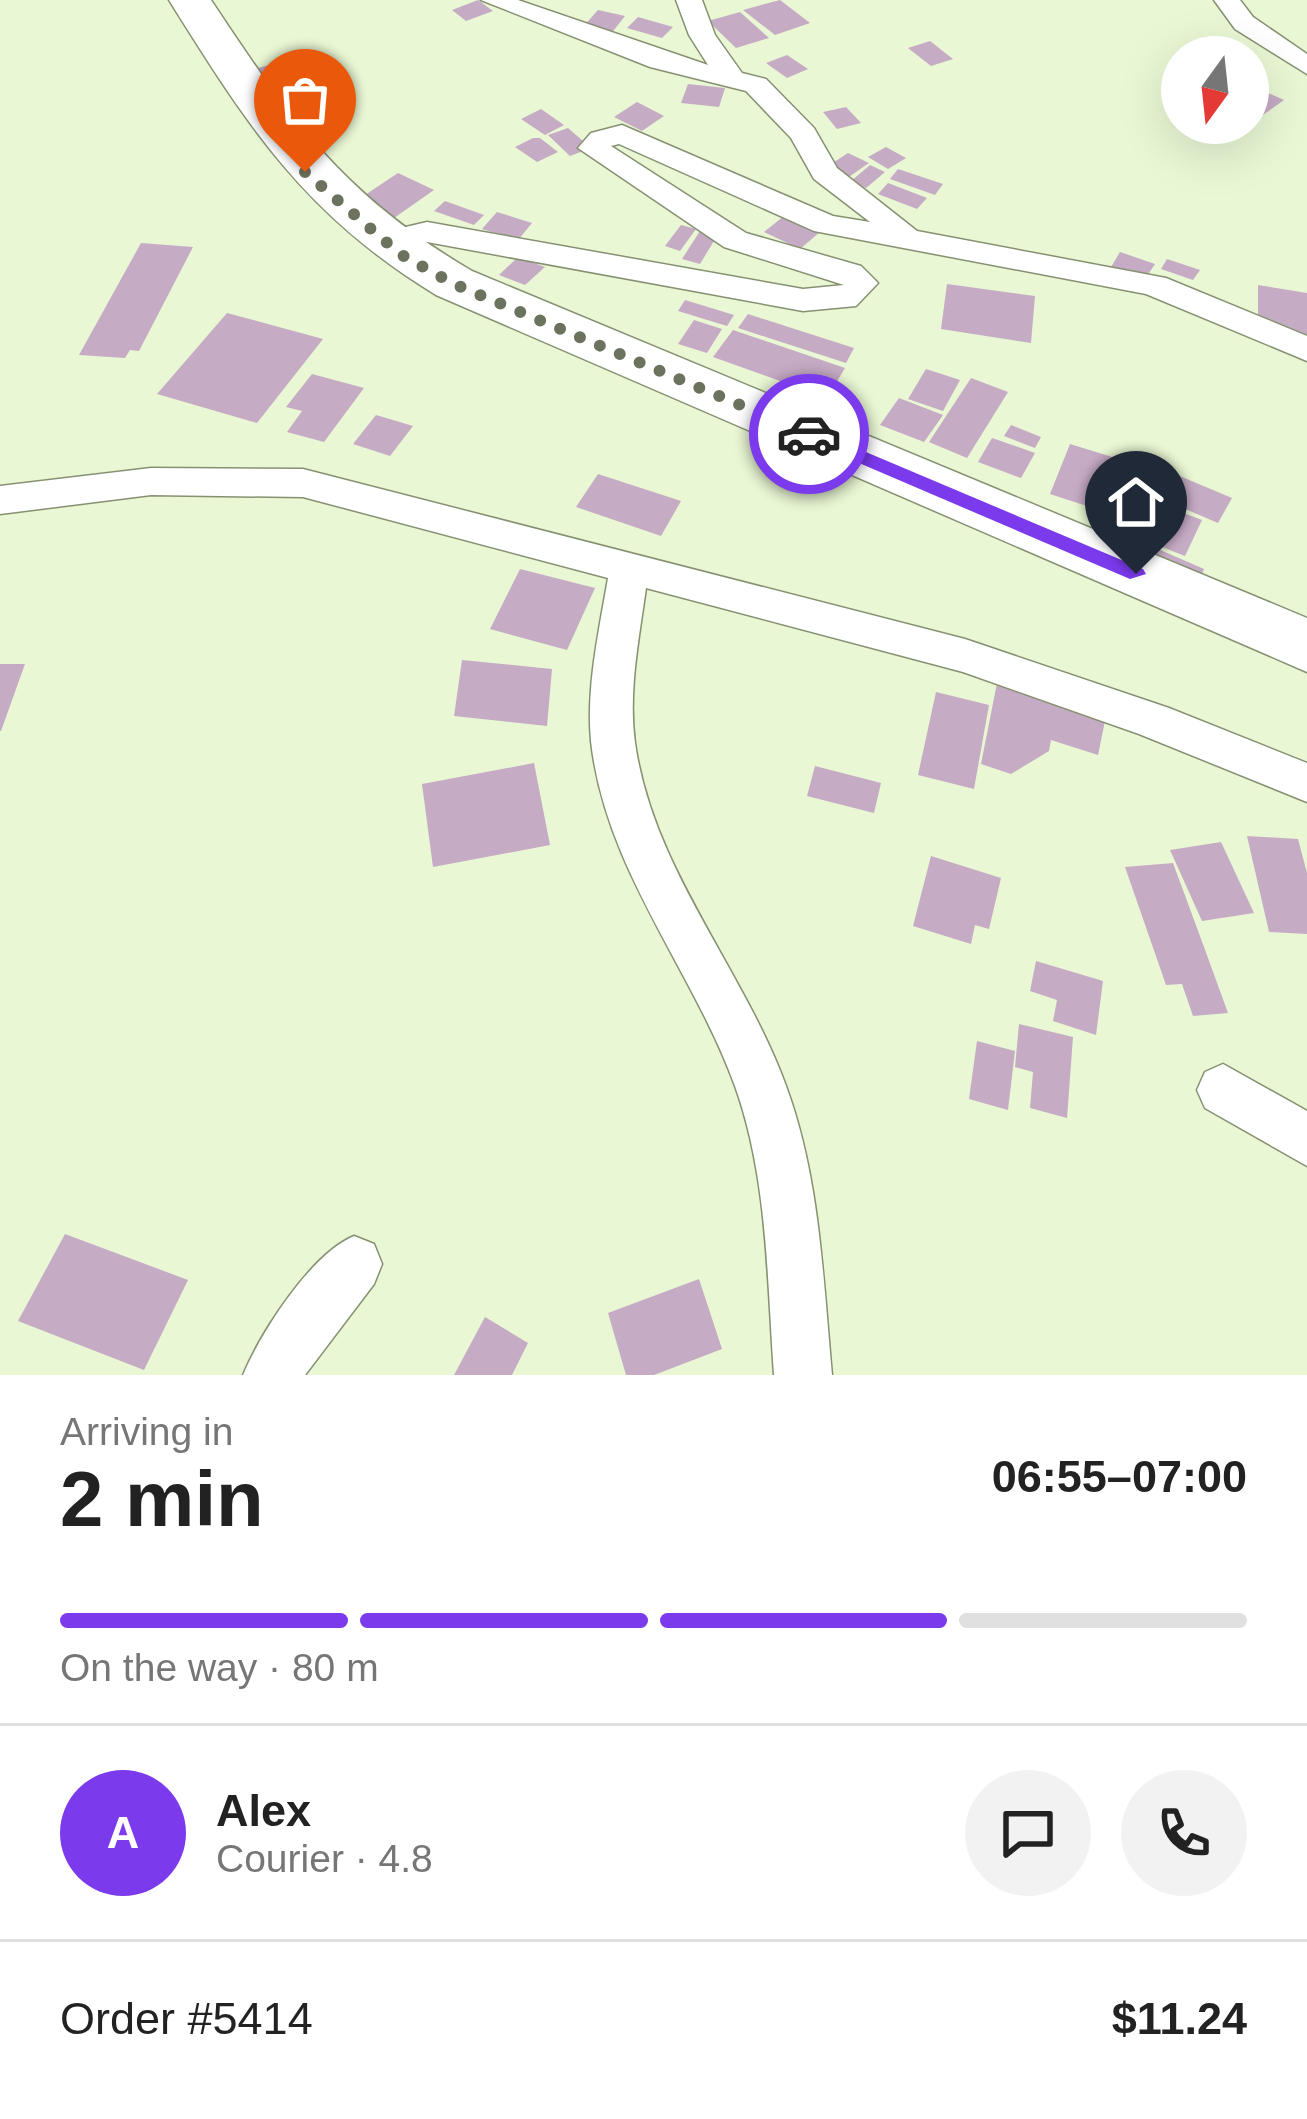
<!DOCTYPE html>
<meta charset="utf-8">
<style>
body{margin:0;font-family:Arial,sans-serif;background:#f2f2f2;color:#222;height:100vh;display:flex;flex-direction:column;font-size:45px;white-space:nowrap}
*{box-sizing:border-box;margin:0}
p{font-size:39px;color:#767676}
.icon{flex:none;width:66px;height:66px;fill:none;stroke:currentColor;stroke-width:2;stroke-linecap:round;stroke-linejoin:round}
.map{position:relative;height:1375px;overflow:hidden}
.details{display:flex;flex-direction:column;background:#fff;flex:1}
.details>*{flex:none}
.needle{width:78px;rotate:195deg}
.tools{position:absolute;left:1161px;top:36px;display:grid;gap:24px}
.tools a{display:grid;place-items:center;width:108px;height:108px;border-radius:50%;background:#fff;box-shadow:0 12px 48px #0002;font-size:60px}
.pin{position:absolute;display:grid;place-items:center;width:102px;height:102px;color:#fff;margin:-123px -51px;border-radius:50% 50% 50% 0;rotate:-45deg;box-shadow:0 0 12px #0007}
.pin .icon{rotate:45deg}
.courier{position:absolute;display:grid;place-items:center;width:120px;height:120px;margin:-60px;border:9px solid #7c3aed;border-radius:50%;background:#fff;color:#222;box-shadow:0 3px 15px #0007}
.overview em{font-style:normal;font-weight:700}
.overview div{display:flex;flex-direction:column-reverse}
.overview{display:flex;align-items:center;justify-content:space-between;height:204px;padding:0 60px}
h1{font-size:78px;font-weight:700;line-height:90px}
.bar{display:grid;grid-template-columns:repeat(4,1fr);gap:18px 12px;align-content:center;height:144px;padding:0 60px}
.bar i{height:15px;border-radius:9px;background:#e0e0e0}
.bar .active{background:#7c3aed}
.bar p{grid-column:span 4}
.line{display:flex;align-items:center;gap:30px;padding:0 60px;border-top:3px solid #e0e0e0}
.line div{flex:1}
.round{display:grid;place-items:center;flex:none;width:126px;height:126px;border-radius:63px;background:#f2f2f2}
.map>svg:first-child{display:block}
.building{fill:#c6abc5}
.lines{fill:none;stroke-linecap:round;stroke-linejoin:round}
.minor-casing{stroke:#869172;stroke-width:3}
.primary-casing{stroke:#869172;stroke-width:3}
.minor{fill:#fff;fill-rule:evenodd}
.primary{fill:#fff;fill-rule:evenodd}
.route{fill:#7c3aed}
.done{stroke:#6b735e;stroke-width:12;stroke-dasharray:0 21.6}
</style>
<div class="map">
<svg width="1307" height="1375" viewBox="0 0 1307 1375">
<rect width="100%" height="100%" fill="#e9f7d4"/>
<!-- building -->
<g class="building">
<path d="M 478,0 L 493,11 L 466,21 L 452,10 Z"/>
<path d="M 780,0 L 810,23 L 775,35 L 743,10 Z"/>
<path d="M 598,10 L 625,16 L 610,35 L 582,28 Z"/>
<path d="M 740,12 L 769,38 L 736,48 L 708,21 Z"/>
<path d="M 638,17 L 673,27 L 662,38 L 627,28 Z"/>
<path d="M 930,41 L 953,59 L 931,66 L 908,48 Z"/>
<path d="M 787,55 L 808,69 L 787,78 L 766,63 Z"/>
<path d="M 293,59 L 343,129 L 307,139 L 258,68 Z"/>
<path d="M 688,84 L 725,88 L 719,107 L 681,103 Z"/>
<path d="M 1248,84 L 1284,100 L 1256,120 L 1248,117 Z"/>
<path d="M 637,102 L 664,116 L 642,131 L 614,117 Z"/>
<path d="M 846,107 L 861,123 L 837,129 L 823,112 Z"/>
<path d="M 541,109 L 564,125 L 545,135 L 521,119 Z"/>
<path d="M 568,128 L 591,148 L 570,156 L 548,135 Z"/>
<path d="M 533,138 L 540,138 L 558,152 L 537,162 L 515,147 Z"/>
<path d="M 886,147 L 906,158 L 888,169 L 868,157 Z"/>
<path d="M 848,153 L 869,163 L 846,179 L 825,168 Z"/>
<path d="M 870,165 L 885,172 L 866,188 L 851,181 Z"/>
<path d="M 898,169 L 943,184 L 935,195 L 890,179 Z"/>
<path d="M 398,173 L 434,190 L 394,218 L 359,199 Z"/>
<path d="M 888,183 L 927,198 L 917,209 L 878,194 Z"/>
<path d="M 445,201 L 484,215 L 474,225 L 434,211 Z"/>
<path d="M 497,212 L 532,223 L 518,240 L 482,229 Z"/>
<path d="M 784,216 L 820,232 L 800,249 L 764,232 Z"/>
<path d="M 681,225 L 696,229 L 680,251 L 665,246 Z"/>
<path d="M 700,231 L 717,236 L 700,264 L 682,259 Z"/>
<path d="M 141,243 L 193,247 L 139,351 L 130,350 L 125,358 L 79,355 Z"/>
<path d="M 1120,252 L 1155,264 L 1145,279 L 1111,267 Z"/>
<path d="M 518,257 L 545,267 L 525,285 L 499,275 Z"/>
<path d="M 1167,259 L 1200,270 L 1193,280 L 1161,269 Z"/>
<path d="M 947,284 L 1035,296 L 1031,343 L 941,329 Z"/>
<path d="M 1258,285 L 1307,293 L 1307,338 L 1258,325 Z"/>
<path d="M 685,300 L 734,315 L 727,326 L 678,311 Z"/>
<path d="M 227,313 L 323,339 L 257,423 L 157,394 Z"/>
<path d="M 748,314 L 854,348 L 846,363 L 738,328 Z"/>
<path d="M 694,320 L 722,329 L 707,353 L 678,344 Z"/>
<path d="M 733,330 L 845,368 L 827,398 L 713,357 Z"/>
<path d="M 926,369 L 960,380 L 943,411 L 908,399 Z"/>
<path d="M 312,374 L 364,388 L 324,442 L 287,432 L 302,411 L 286,407 Z"/>
<path d="M 971,378 L 1008,392 L 967,458 L 929,442 Z"/>
<path d="M 899,398 L 943,415 L 924,442 L 880,425 Z"/>
<path d="M 376,415 L 413,426 L 390,456 L 353,444 Z"/>
<path d="M 1011,425 L 1041,437 L 1035,448 L 1004,436 Z"/>
<path d="M 992,438 L 1035,453 L 1021,478 L 978,462 Z"/>
<path d="M 1070,444 L 1122,460 L 1102,511 L 1050,494 Z"/>
<path d="M 1144,461 L 1232,498 L 1218,523 L 1129,485 Z"/>
<path d="M 598,474 L 681,501 L 661,536 L 576,507 Z"/>
<path d="M 1133,494 L 1202,520 L 1185,556 L 1116,529 Z"/>
<path d="M 1121,533 L 1204,569 L 1201,576 L 1117,540 Z"/>
<path d="M 520,569 L 595,588 L 567,650 L 490,629 Z"/>
<path d="M 462,660 L 552,669 L 547,726 L 454,716 Z"/>
<path d="M 0,664 L 25,664 L 1,731 L 0,731 Z"/>
<path d="M 997,683 L 1106,716 L 1098,755 L 1051,740 L 1049,751 L 1011,774 L 981,764 Z"/>
<path d="M 936,692 L 989,705 L 974,789 L 918,775 Z"/>
<path d="M 534,763 L 550,845 L 433,867 L 422,784 Z"/>
<path d="M 815,766 L 881,783 L 874,813 L 807,796 Z"/>
<path d="M 1247,836 L 1298,839 L 1307,873 L 1307,934 L 1269,932 Z"/>
<path d="M 1221,842 L 1254,913 L 1202,921 L 1170,850 Z"/>
<path d="M 931,856 L 1001,878 L 989,929 L 975,925 L 971,944 L 913,926 Z"/>
<path d="M 1173,863 L 1204,947 L 1228,1013 L 1193,1016 L 1182,984 L 1166,985 L 1125,867 Z"/>
<path d="M 1036,961 L 1103,981 L 1096,1035 L 1053,1021 L 1057,1000 L 1030,991 Z"/>
<path d="M 1019,1024 L 1073,1037 L 1067,1118 L 1030,1108 L 1033,1072 L 1015,1067 Z"/>
<path d="M 977,1041 L 1015,1051 L 1008,1110 L 969,1099 Z"/>
<path d="M 65,1234 L 188,1280 L 144,1370 L 18,1321 Z"/>
<path d="M 699,1279 L 722,1349 L 654,1375 L 626,1375 L 608,1313 Z"/>
<path d="M 485,1317 L 528,1343 L 512,1375 L 454,1375 Z"/>
</g>
<g class="lines">
<defs>
<g id="minor">
<path d="M 481,0 L 518,0 L 708,65 L 689,35 L 676,0 L 702,0 L 715,35 L 742,73 L 766,79 L 814,128 L 837,168 L 917,231 L 1166,278 L 1307,336 L 1307,361 L 1146,294 L 814,231 L 619,144 L 611,146 L 746,233 L 861,266 L 878,283 L 856,306 L 803,311 L 427,242 L 418,244 L 411,261 L 389,261 L 384,254 L 393,230 L 427,222 L 803,289 L 844,285 L 724,247 L 578,148 L 591,133 L 622,125 L 833,216 L 870,222 L 814,179 L 791,138 L 746,91 L 650,67 Z"/>
<path d="M 1214,0 L 1240,0 L 1253,17 L 1307,54 L 1307,74 L 1235,29 Z"/>
<path d="M 151,468 L 303,469 L 965,639 L 1169,708 L 1307,763 L 1307,802 L 1139,734 L 963,672 L 646,588 C 639,639 628,692 635,743 C 653,870 743,968 786,1086 C 820,1178 823,1278 832,1375 L 774,1375 C 767,1279 768,1178 735,1086 C 692,968 605,869 591,741 C 586,687 599,631 608,578 L 303,497 L 151,495 L 0,514 L 0,486 Z"/>
<path d="M 1223,1064 L 1307,1111 L 1307,1166 L 1205,1108 L 1197,1090 L 1205,1072 Z"/>
<path d="M 354,1236 L 374,1244 L 382,1264 L 374,1284 L 305,1375 L 243,1375 C 261,1332 311,1254 354,1236 Z"/>
</g>
<path id="primary" d="M 169,0 L 211,0 C 291,121 344,196 472,271 L 1307,618 L 1307,672 L 436,295 C 304,214 249,128 169,0 Z"/>
</defs>
<!-- minor casing -->
<use href="#minor" class="minor-casing"/>
<!-- primary casing -->
<use href="#primary" class="primary-casing"/>
<!-- minor -->
<use href="#minor" class="minor"/>
<!-- primary -->
<use href="#primary" class="primary"/>
</g>
<!-- route -->
<path class="route" d="M 809,428 L 1143,569 L 1146,574 L 1130,579 L 803,439 L 803,430 Z"/>
<g class="lines">
<!-- done -->
<path class="done" d="M 305,172 L 400,254 L 454,284 L 809,434"/>
</g>
</svg>
<div class="tools">
<a><svg class="needle" viewBox="-14 -14 28 28"><path d="M0-13l5 13h-10z" fill="#e53935"/><path d="M0 13l5-13h-10z" fill="#767676"/></svg></a>
</div>
<div class="pin" style="left:305px;top:172px;background:#ea580c"><svg class="icon" aria-label="bag" viewBox="0 0 24 24"><path d="M5 8h14l-1 12H6zM9 8a3 3 0 0 1 6 0"/></svg></div>
<div class="pin" style="left:1136px;top:574px;background:#1f2937"><svg class="icon" aria-label="home" viewBox="0 0 24 24"><path d="M3 11l9-7 9 7M6 9v11h12V9"/></svg></div>
<div class="courier" style="left:809px;top:434px"><svg class="icon" aria-label="car" viewBox="0 0 24 24"><path d="M5 17H2v-5l4-1 3-4h7l3 4 3 1v5h-3M9 17h6M6 11h13"/><circle cx="7" cy="17" r="2"/><circle cx="17" cy="17" r="2"/></svg></div>
</div>
<section class="details">
<div class="overview"><div><h1>2 min</h1><p>Arriving in</p></div><em>06:55–07:00</em></div>
<div class="bar"><i class="active"></i><i class="active"></i><i class="active"></i><i></i><p>On the way · 80 m</p></div>
<div class="line" style="height:216px"><b class="round" style="background:#7c3aed;color:#fff">A</b><div><b>Alex</b><p>Courier · 4.8</p></div><a class="round"><svg class="icon" aria-label="chat" viewBox="0 0 24 24"><path d="M4 5h16v11H9l-5 4z"/></svg></a><a class="round"><svg class="icon" aria-label="phone" viewBox="0 0 24 24"><path d="M5 4h4l2 5-3 2q2 4 5 5l2-3 5 2v4C11 20 4 13 5 4z"/></svg></a></div>
<div class="line" style="height:156px"><div>Order #5414</div><b>$11.24</b></div>
</section>
